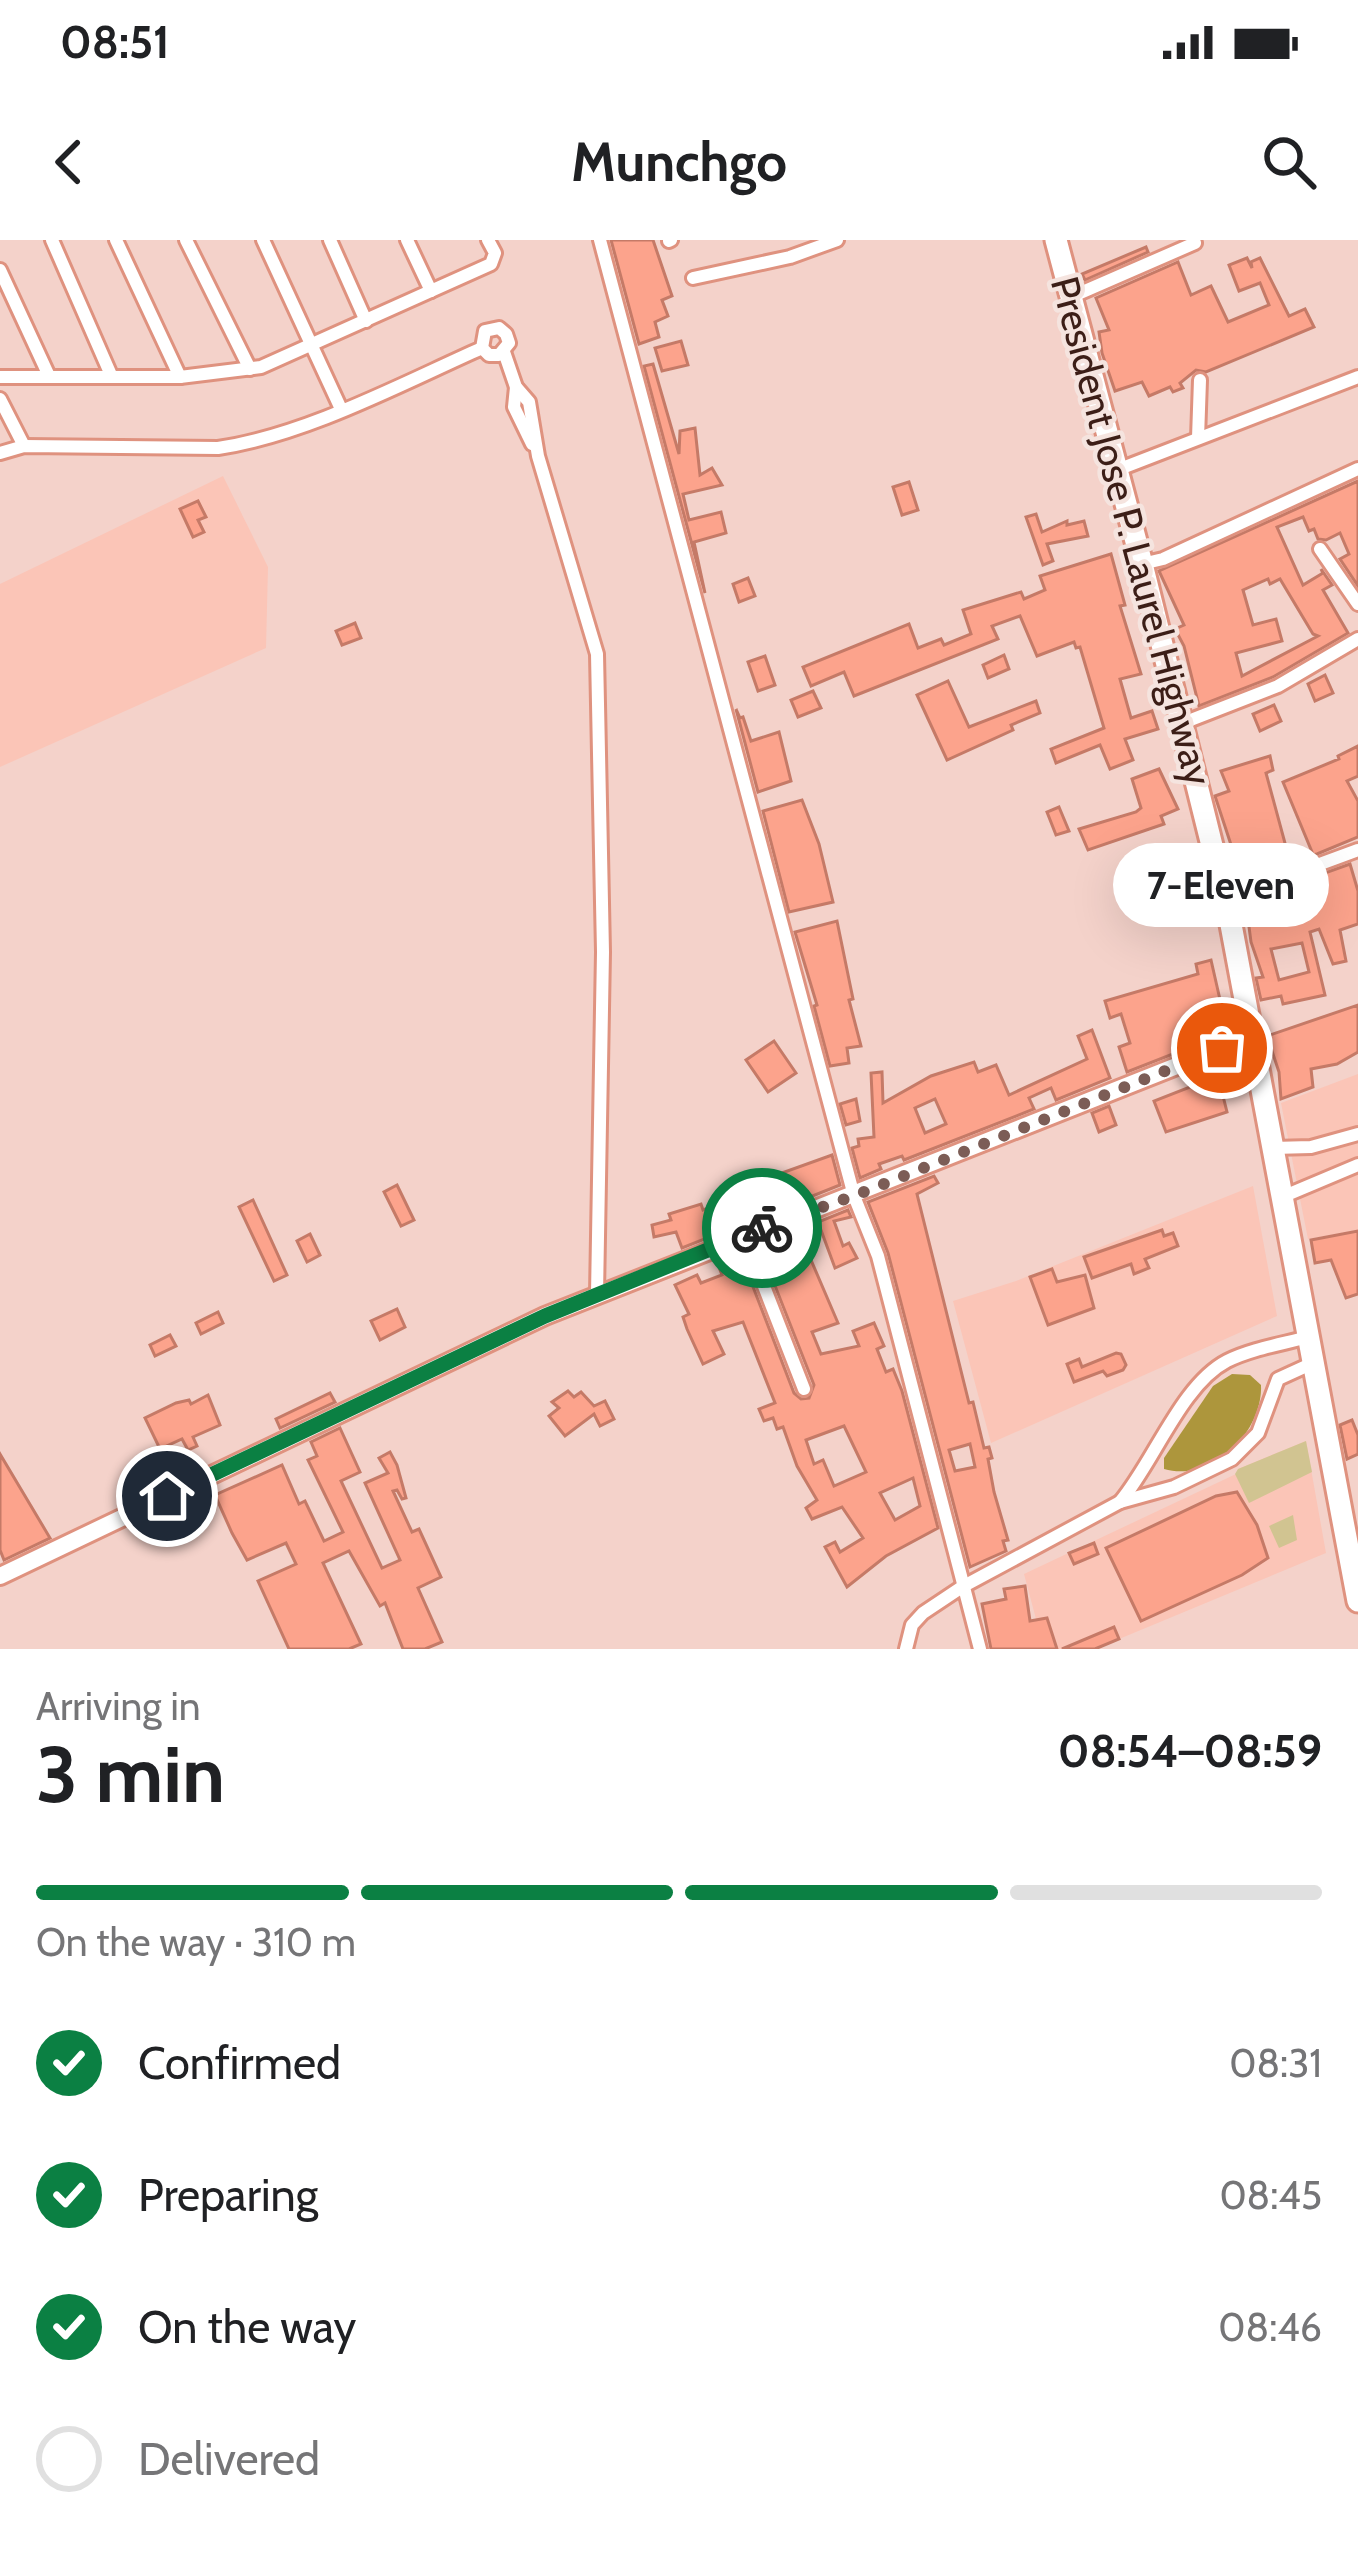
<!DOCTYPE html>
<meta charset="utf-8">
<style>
body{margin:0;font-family:Cabin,sans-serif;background:#f6f6f6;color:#202124;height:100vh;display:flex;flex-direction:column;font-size:45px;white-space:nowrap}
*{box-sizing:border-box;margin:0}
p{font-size:39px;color:#757577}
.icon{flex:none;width:66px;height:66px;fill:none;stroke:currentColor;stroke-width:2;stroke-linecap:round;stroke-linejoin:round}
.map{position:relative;height:1409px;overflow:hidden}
.drawer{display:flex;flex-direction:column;background:#fff;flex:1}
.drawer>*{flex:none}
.pin{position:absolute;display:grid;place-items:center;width:102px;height:102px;color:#fff;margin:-51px;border:6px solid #fff;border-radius:50%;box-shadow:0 3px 12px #0007}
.courier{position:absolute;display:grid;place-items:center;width:120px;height:120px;margin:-60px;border:9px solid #0b8043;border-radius:50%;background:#fff;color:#222;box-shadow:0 3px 15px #0007}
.bubble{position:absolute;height:84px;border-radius:42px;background:#fff;box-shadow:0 12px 48px #0002;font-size:39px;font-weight:700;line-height:84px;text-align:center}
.head em{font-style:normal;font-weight:700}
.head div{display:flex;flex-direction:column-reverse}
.head{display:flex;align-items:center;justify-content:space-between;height:204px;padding:0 36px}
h1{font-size:78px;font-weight:700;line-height:90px}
.bar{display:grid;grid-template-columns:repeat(4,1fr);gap:18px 12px;align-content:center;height:144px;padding:0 36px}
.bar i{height:15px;border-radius:9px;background:#e0e0e0}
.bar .active{background:#0b8043}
.bar p{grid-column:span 4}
ol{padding:0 36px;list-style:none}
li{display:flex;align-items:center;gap:36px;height:132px}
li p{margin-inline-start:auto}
li .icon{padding:12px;border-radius:50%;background:#0b8043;color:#fff;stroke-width:4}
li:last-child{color:#757577}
li i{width:66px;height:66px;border:6px solid #e0e0e0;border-radius:50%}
.status{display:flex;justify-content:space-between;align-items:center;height:84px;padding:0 60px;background:#fff;direction:ltr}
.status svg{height:33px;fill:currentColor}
header{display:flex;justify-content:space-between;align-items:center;height:156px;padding:0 36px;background:#fff;font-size:54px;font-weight:700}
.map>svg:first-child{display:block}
.built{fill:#fbc5b7}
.green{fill:#d1c491}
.forest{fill:#ad963c}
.building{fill:#fca38c;stroke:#c57a67;stroke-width:3;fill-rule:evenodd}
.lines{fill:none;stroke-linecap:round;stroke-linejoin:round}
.street-casing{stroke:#df927f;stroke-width:18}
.secondary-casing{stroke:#df927f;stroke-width:22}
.highway-casing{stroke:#df927f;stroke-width:27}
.street{stroke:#fff;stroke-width:12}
.secondary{stroke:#fff;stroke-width:16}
.highway{stroke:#fff;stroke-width:21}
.done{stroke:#7c5d56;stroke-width:12;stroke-dasharray:0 21.6}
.route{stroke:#0b8043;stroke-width:15}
.labels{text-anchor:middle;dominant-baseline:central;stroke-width:9;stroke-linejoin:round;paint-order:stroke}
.street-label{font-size:39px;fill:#3c1e17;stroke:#f5e4df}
</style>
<div class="status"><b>08:51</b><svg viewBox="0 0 49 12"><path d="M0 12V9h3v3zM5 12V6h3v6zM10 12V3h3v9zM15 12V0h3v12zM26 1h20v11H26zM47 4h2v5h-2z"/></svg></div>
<header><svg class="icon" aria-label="back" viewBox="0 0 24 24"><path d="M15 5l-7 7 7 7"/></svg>Munchgo<svg class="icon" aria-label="search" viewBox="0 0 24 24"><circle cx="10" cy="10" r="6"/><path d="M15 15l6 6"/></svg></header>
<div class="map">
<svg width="1358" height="1409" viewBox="0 0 1358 1409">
<rect width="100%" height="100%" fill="#f4d2ca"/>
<!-- built -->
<g class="built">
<path d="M 223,236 L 268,327 L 266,408 L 0,527 L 0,344 Z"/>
<path d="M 1358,834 L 1358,990 L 1308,999 L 1281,863 Z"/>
<path d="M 1253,946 L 1277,1076 L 991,1203 L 953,1061 L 1016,1041 Z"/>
<path d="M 1306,1201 L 1326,1313 L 1095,1409 L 1044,1409 L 1024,1334 L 1236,1234 L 1238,1229 Z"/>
</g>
<!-- green -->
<g class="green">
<path d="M 1306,1201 L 1312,1232 L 1249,1263 L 1235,1234 L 1238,1229 Z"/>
<path d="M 1293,1275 L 1297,1300 L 1279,1308 L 1269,1286 Z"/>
</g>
<!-- forest -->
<path class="forest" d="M 1232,1134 L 1250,1135 L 1261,1145 C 1263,1191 1213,1243 1164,1229 L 1164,1218 L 1213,1146 Z"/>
<!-- building -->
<g class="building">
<path d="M 611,0 L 653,0 L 672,56 L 662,60 L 668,76 L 655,82 L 659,97 L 639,104 Z"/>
<path d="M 1146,7 L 1148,12 L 1085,40 L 1082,34 Z"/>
<path d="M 1247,18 L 1252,28 L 1251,22 L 1260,18 L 1289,76 L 1305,69 L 1314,87 L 1206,132 L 1196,130 L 1180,143 L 1183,148 L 1173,152 L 1170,147 L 1149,156 L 1142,142 L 1115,151 L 1102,113 L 1099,92 L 1109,90 L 1096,58 L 1178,22 L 1191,55 L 1211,46 L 1228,82 L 1269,65 L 1260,43 L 1239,51 L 1229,25 Z"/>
<path d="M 681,101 L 688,125 L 662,131 L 655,108 Z"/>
<path d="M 653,124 L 679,214 L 680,191 L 695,188 L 700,235 L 712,228 L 722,245 L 683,254 L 689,280 L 721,272 L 726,293 L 694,302 L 705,353 L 644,126 Z"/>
<path d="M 1358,241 L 1358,346 L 1340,319 L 1349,314 L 1340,293 L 1326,300 L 1318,299 L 1314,289 L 1309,291 L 1303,277 L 1277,287 L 1303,345 L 1323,333 L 1321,329 L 1332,345 L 1323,350 L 1348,393 L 1273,437 L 1199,466 L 1184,406 L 1175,389 L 1184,385 L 1159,331 ZM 1268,339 L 1270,344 L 1280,339 L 1313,394 L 1318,396 L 1242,436 L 1236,413 L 1282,401 L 1276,379 L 1253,385 L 1243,350 Z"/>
<path d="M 909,242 L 918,270 L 902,275 L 893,247 Z"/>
<path d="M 198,261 L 206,277 L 198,280 L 204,292 L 193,297 L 180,269 Z"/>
<path d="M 1036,274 L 1042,292 L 1067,281 L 1067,285 L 1084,281 L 1088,296 L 1047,304 L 1053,321 L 1043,325 L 1026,277 Z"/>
<path d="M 1111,314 L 1125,365 L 1120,366 L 1141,434 L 1120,439 L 1131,478 L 1152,471 L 1158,489 L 1125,499 L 1133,520 L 1110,529 L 1100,505 L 1056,523 L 1051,509 L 1104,488 L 1080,407 L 1076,408 L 1074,402 L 1037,416 L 1020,376 L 992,386 L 998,399 L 854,456 L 844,432 L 811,446 L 803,427 L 909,384 L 918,408 L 941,399 L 944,405 L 971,394 L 963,370 L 1021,352 L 1024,359 L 1045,350 L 1040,336 Z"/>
<path d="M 748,338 L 755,356 L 739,362 L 733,344 Z"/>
<path d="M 355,383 L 361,398 L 342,405 L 336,391 Z"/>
<path d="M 1004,415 L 1009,429 L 988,438 L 983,425 Z"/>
<path d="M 765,416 L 775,445 L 758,451 L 748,422 Z"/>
<path d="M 1325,435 L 1333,453 L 1315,461 L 1308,444 Z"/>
<path d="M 948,441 L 969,487 L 1036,461 L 1040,473 L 1011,485 L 1013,490 L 947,520 L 917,455 Z"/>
<path d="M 813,451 L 821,468 L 798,477 L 791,460 Z"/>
<path d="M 1274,465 L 1281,481 L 1260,491 L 1253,474 Z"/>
<path d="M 736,469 L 740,478 L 743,477 L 751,501 L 779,492 L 791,541 L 758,552 Z"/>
<path d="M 1358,506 L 1358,536 L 1347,541 L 1358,561 L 1358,597 L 1317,614 L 1234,629 L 1235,617 L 1215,556 L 1229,551 L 1221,531 L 1270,516 L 1273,530 L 1266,533 L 1289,618 L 1312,612 L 1283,542 L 1339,519 L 1338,516 Z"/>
<path d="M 1159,529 L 1178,569 L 1161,576 L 1164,584 L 1088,610 L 1079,589 L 1136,572 L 1141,568 L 1132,539 Z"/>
<path d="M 802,560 L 819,604 L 833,662 L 789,672 L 763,571 Z"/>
<path d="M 1059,567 L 1069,591 L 1056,595 L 1047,572 Z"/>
<path d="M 1350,624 L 1358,651 L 1358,684 L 1340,690 L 1346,721 L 1333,724 L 1319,689 L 1310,692 L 1325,755 L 1283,764 L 1281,756 L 1261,760 L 1256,738 L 1263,737 L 1251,702 L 1244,649 L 1322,634 ZM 1302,703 L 1309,732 L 1279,740 L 1271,709 Z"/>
<path d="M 1169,649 L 1176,669 L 1153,676 L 1146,656 Z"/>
<path d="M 837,681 L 853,759 L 849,760 L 861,806 L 847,808 L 849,823 L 830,826 L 814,766 L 817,765 L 795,692 Z"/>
<path d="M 1211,720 L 1221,764 L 1207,767 L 1214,789 L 1222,787 L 1224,794 L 1127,832 L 1119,807 L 1130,803 L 1121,774 L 1110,778 L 1105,761 L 1198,734 L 1196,724 Z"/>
<path d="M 1358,765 L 1358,812 L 1337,824 L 1311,829 L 1313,847 L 1281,859 L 1279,832 L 1267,796 Z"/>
<path d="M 1092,790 L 1110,838 L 1056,860 L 1051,848 L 1029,858 L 1034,869 L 904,920 L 902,916 L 879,924 L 881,929 L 860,938 L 852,908 L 859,906 L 858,899 L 874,897 L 871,833 L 882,832 L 883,863 L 931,836 L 974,822 L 978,832 L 996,825 L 1009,855 L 1087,819 L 1078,796 ZM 935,859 L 946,884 L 925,893 L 915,868 Z"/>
<path d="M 774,801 L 796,833 L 768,852 L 746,820 Z"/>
<path d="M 1218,836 L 1227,872 L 1166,892 L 1154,861 Z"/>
<path d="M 856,859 L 860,881 L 846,885 L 840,864 Z"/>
<path d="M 1109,866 L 1116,885 L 1099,892 L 1092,873 Z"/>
<path d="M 832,915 L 840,945 L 682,1008 L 676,992 L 654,997 L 652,985 L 671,980 L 669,974 L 701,964 L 703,970 L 738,954 L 737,949 Z"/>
<path d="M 934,936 L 938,943 L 917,954 L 969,1163 L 973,1162 L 984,1208 L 989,1207 L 992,1218 L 988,1219 L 994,1252 L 1008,1300 L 1003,1301 L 1006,1311 L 970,1327 L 888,1013 L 868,962 ZM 970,1204 L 975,1227 L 955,1231 L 949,1210 Z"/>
<path d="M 397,945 L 414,980 L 401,986 L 384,952 Z"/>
<path d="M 253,960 L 287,1035 L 274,1041 L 239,967 Z"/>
<path d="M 848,970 L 851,977 L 834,981 L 843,1006 L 849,1003 L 857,1018 L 835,1028 L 818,982 Z"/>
<path d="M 1162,990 L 1164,996 L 1173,993 L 1178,1006 L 1145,1019 L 1149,1028 L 1134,1034 L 1131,1024 L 1092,1038 L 1084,1017 Z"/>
<path d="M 1358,991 L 1358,1054 L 1346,1058 L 1331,1020 L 1315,1023 L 1311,1000 Z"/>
<path d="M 789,993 L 799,1017 L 808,1013 L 838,1083 L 812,1092 L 821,1114 L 859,1106 L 853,1091 L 874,1083 L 884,1106 L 877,1109 L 886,1132 L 893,1129 L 902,1151 L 938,1288 L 886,1316 L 847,1347 L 825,1307 L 835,1302 L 840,1312 L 863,1298 L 842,1267 L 812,1279 L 806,1268 L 817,1260 L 797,1226 L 783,1187 L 777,1189 L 773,1178 L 764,1181 L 759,1169 L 775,1163 L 743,1082 L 713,1091 L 724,1114 L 703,1124 L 687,1089 L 683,1077 L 689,1074 L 675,1045 L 697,1035 L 701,1043 L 722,1035 L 717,1022 L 740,1013 L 794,1153 L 801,1159 L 809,1158 L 814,1145 L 759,1005 ZM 844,1186 L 866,1232 L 834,1246 L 823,1220 L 814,1224 L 806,1200 ZM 913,1238 L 920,1266 L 895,1280 L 880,1253 Z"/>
<path d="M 310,994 L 320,1015 L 307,1022 L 297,1001 Z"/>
<path d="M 1052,1029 L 1057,1042 L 1085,1035 L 1094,1068 L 1048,1085 L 1030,1037 Z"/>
<path d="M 397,1069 L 405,1087 L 380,1100 L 371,1081 Z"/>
<path d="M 218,1072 L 223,1083 L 201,1094 L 196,1083 Z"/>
<path d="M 170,1095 L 176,1106 L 155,1116 L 150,1105 Z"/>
<path d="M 1116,1113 L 1121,1114 L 1126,1125 L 1123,1130 L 1107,1136 L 1103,1131 L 1074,1142 L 1067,1124 L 1079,1119 L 1082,1127 Z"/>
<path d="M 568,1151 L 574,1157 L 581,1152 L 594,1166 L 605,1161 L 614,1179 L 600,1186 L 594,1174 L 565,1196 L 549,1176 L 559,1168 L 552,1162 Z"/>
<path d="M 330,1153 L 335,1162 L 280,1188 L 276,1179 Z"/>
<path d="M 208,1155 L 220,1185 L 193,1197 L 197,1206 L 188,1210 L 182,1199 L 160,1209 L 145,1178 L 176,1163 L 189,1160 L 191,1164 Z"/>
<path d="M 1352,1180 L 1358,1195 L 1358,1214 L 1347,1219 L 1340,1185 Z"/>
<path d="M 340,1188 L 360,1232 L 341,1241 L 382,1328 L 400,1320 L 365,1243 L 388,1233 L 379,1218 L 390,1212 L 397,1225 L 406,1258 L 402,1259 L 397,1250 L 393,1251 L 412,1292 L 419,1289 L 441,1337 L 418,1348 L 442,1402 L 425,1409 L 403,1409 L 385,1363 L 380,1366 L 349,1311 L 323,1323 L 361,1404 L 349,1409 L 289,1409 L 258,1341 L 296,1324 L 286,1303 L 247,1320 L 232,1293 L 215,1255 L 282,1225 L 299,1264 L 305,1261 L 324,1301 L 343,1292 L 308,1220 L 317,1216 L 311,1202 Z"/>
<path d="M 0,1214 L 50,1298 L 4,1320 L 0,1310 Z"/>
<path d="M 1237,1252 L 1257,1285 L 1268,1318 L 1242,1335 L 1141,1381 L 1106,1308 L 1216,1256 Z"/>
<path d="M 1094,1303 L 1098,1314 L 1074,1324 L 1069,1313 Z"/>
<path d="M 1025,1346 L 1030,1381 L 1047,1378 L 1057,1409 L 991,1409 L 982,1364 L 1006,1359 L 1004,1349 Z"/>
<path d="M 1114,1387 L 1119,1399 L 1095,1409 L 1062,1409 Z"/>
</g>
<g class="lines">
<defs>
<g id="street">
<path d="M 52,0 L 111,135"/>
<path d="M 116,0 L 180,137"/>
<path d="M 186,0 L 250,129"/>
<path d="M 263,0 L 341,169"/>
<path d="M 330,0 L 366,81"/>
<path d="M 407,0 L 431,51"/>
<path d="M 600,0 L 854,956 L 878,1016 L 980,1409"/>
<path d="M 669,1 L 671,0"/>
<path d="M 0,30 L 49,136"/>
<path d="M 693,38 L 790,17 L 837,0"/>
<path d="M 1071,57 L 1195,3"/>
<path d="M 504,112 L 516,147 L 529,162 L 538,216 L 597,414 L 603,712 L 597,1054"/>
<path d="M 0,137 L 180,137 L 261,127 L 491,24 L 495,13 L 488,0"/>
<path d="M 516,147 L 514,167 L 532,204"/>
<path d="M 0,159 L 24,206"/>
<path d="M 1198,198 L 1200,140"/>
<path d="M 0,213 L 24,206 L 218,208 C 306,195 401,144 482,108 L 489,115 L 499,115 L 509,103 L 506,94 L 499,88 L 485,91 L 482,108"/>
<path d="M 1117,230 L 1358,137"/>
<path d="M 1320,309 L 1358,364"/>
<path d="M 1142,324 L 1163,319 L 1358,229"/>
<path d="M 1183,483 L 1278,446 L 1358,399"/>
<path d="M 1222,642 L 1320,624 L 1358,610"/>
<path d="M 1273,908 L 1311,907 L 1358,894"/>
<path d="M 1282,957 L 1358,925"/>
<path d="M 744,995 L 804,1149"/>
<path d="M 1120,1262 C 1154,1222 1181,1145 1227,1121 C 1251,1109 1282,1104 1308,1097"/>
<path d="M 906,1409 L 912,1385 L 923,1373 L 962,1347 L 1120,1262 L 1174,1247 L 1232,1219 L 1258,1193 L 1278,1139 L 1313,1123"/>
</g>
<path id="secondary" d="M 0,1336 L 545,1076 L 1222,808 L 1253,800"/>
<path id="highway" d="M 1056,0 L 1142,324 L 1229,674 L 1358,1361"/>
</defs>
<!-- street casing -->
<use href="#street" class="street-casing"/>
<!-- secondary casing -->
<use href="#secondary" class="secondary-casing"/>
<!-- highway casing -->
<use href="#highway" class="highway-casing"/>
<!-- street -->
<use href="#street" class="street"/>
<!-- secondary -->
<use href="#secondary" class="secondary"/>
<!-- highway -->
<use href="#highway" class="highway"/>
</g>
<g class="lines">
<!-- done -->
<path class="done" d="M 762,988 L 854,956 L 1222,808"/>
<!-- route -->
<path class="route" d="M 167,1256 L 545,1076 L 762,988"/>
</g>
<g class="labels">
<!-- street labels -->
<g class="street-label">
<text transform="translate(1132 291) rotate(75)">President Jose P. Laurel Highway</text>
</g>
</g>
</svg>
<div class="pin" style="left:1222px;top:808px;background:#ea580c"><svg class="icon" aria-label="bag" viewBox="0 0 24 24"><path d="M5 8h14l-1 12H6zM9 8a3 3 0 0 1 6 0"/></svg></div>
<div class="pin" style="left:167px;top:1256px;background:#1f2937"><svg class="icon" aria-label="home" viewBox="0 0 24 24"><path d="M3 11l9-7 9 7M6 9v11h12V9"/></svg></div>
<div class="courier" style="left:762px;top:988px"><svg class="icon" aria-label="bike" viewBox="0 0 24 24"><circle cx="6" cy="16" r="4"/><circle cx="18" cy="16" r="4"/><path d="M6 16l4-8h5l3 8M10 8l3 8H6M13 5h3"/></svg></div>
<div class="bubble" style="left:1113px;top:603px;width:216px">7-Eleven</div>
</div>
<section class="drawer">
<div class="head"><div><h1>3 min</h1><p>Arriving in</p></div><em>08:54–08:59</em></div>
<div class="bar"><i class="active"></i><i class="active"></i><i class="active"></i><i></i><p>On the way · 310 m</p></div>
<ol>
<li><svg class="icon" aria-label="check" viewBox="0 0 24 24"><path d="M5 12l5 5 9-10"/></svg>Confirmed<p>08:31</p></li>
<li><svg class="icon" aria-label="check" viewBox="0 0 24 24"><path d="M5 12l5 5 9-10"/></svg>Preparing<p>08:45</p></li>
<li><svg class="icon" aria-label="check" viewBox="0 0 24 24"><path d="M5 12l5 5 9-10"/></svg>On the way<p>08:46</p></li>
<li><i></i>Delivered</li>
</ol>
</section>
